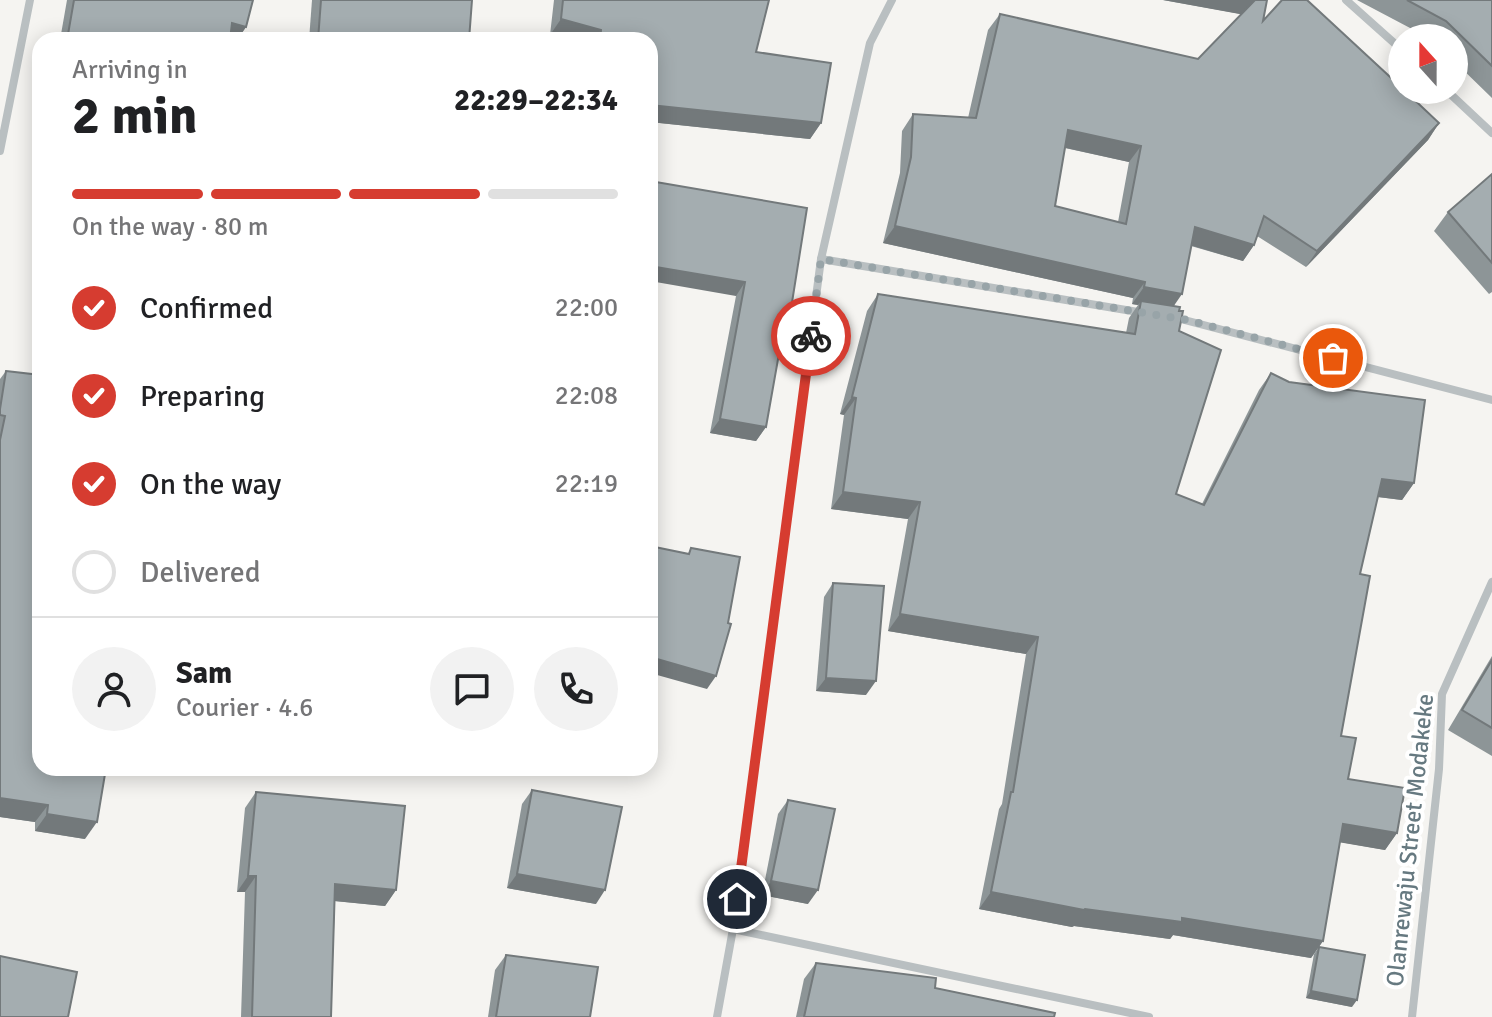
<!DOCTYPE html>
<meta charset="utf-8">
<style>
body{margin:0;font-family:Signika,sans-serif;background:#f2f2f2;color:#202124;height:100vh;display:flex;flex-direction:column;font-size:30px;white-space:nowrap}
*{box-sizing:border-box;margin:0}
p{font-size:26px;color:#757577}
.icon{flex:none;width:44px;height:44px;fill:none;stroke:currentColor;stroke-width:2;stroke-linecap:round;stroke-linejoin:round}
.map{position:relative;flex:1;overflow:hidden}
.details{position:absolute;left:32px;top:32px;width:626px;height:744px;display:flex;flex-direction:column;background:#fff;border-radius:24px;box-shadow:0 4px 20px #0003}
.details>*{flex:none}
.needle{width:52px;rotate:339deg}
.fabs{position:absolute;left:1388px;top:24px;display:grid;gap:16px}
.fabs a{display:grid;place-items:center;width:80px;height:80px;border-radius:50%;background:#fff;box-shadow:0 4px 20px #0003;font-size:40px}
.pin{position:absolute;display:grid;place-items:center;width:68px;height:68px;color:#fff;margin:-34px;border:4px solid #fff;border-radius:50%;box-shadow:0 2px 8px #0007}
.courier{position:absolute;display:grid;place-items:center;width:80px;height:80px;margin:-40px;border:6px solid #d63c30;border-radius:50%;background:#fff;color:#222;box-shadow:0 2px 10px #0007}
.overview em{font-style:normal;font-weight:700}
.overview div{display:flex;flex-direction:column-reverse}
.overview{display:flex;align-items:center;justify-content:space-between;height:136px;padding:0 40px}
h1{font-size:52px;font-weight:700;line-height:60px}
.bar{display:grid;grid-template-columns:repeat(4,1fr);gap:12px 8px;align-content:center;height:96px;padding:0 40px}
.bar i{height:10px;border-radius:6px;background:#e0e0e0}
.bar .active{background:#d63c30}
.bar p{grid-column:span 4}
.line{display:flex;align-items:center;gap:20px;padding:0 40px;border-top:2px solid #e0e0e0}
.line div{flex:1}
.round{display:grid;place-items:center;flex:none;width:84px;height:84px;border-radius:42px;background:#f2f2f2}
ol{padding:0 40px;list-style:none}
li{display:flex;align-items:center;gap:24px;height:88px}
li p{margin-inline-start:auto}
li .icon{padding:8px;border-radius:50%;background:#d63c30;color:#fff;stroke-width:4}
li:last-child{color:#757577}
li i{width:44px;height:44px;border:4px solid #e0e0e0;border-radius:50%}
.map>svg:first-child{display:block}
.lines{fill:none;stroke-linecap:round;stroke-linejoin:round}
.street{stroke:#b9bfc1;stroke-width:8}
.wall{fill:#8d9597;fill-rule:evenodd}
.shaded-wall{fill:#73797b}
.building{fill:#a4adb0;stroke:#73797b;stroke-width:2;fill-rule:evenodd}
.done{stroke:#98a4a8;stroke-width:8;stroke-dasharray:0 14.4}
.route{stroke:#d63c30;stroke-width:10}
.labels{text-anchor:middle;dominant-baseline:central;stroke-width:8;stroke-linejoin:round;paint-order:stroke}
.street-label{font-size:24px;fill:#667980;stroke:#fff}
</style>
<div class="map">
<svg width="1492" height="1017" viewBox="0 0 1492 1017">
<rect width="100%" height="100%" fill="#f5f4f1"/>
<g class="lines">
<!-- street -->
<g class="street">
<path d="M 1346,0 L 1402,50"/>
<path d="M 1446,90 L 1492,133"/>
<path d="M 0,151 L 30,0"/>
<path d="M 821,259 L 1144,313"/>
<path d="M 1173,317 L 1492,400"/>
<path d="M 733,929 L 1149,1017"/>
<path d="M 717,1017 L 733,929 L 821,259 L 870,43 L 892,0"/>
<path d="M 1412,1017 L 1439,769 L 1442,694 L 1492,582"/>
</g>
</g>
<!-- wall -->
<g class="wall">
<path d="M 67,0 L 253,0 L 246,27 L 237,40 L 230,39 L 230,40 L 60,40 Z"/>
<path d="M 312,0 L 472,0 L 469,40 L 309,40 Z"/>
<path d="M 554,0 L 769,0 L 756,52 L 821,123 L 810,139 L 650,122 L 650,40 L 567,40 L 550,35 Z"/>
<path d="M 1163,0 L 1267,0 L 1263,21 L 1439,123 L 1428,140 L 1306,267 L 1257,236 L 1254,245 L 1243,261 L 1191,246 L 1174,306 L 1179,331 L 1176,494 L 1202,504 L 1259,390 L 1271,373 L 1414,483 L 1402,500 L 1378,497 L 1360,574 L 1341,736 L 1348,779 L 1397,833 L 1385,850 L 1340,842 L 1323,941 L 1311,958 L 1173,935 L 1170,939 L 1074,926 L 1072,927 L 979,909 L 999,809 L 1002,804 L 1026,654 L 888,631 L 908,519 L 831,509 L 844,415 L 840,414 L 867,311 L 878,294 L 1126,333 L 1129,318 L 1138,305 L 1132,304 L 1133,298 L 883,243 L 900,173 L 902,131 L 913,114 L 968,118 L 988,30 L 1000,14 L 1198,59 L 1241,14 ZM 1065,148 L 1129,162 L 1118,222 L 1055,206 Z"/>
<path d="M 1357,0 L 1492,0 L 1492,98 L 1454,61 L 1454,38 L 1429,38 Z"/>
<path d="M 1492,174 L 1492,292 L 1489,294 L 1434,231 L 1448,212 Z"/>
<path d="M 650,181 L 790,315 L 785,322 L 766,427 L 756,441 L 710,433 L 736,296 Z"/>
<path d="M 40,253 L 40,283 L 33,281 Z"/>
<path d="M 6,371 L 40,768 L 85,839 L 35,831 L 35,822 L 0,817 L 0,379 Z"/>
<path d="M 833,583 L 866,695 L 816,691 L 824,597 Z"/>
<path d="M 1492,656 L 1492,756 L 1448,730 Z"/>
<path d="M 532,790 L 596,904 L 507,888 L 522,804 Z"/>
<path d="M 256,792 L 396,890 L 385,906 L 335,901 L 331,1017 L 241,1017 L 245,892 L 237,892 L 245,808 Z"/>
<path d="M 788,800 L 808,904 L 762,895 L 778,814 Z"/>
<path d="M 1319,947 L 1352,1007 L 1306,998 L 1314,954 Z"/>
<path d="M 506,955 L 590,1017 L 488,1017 L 495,970 Z"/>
<path d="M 816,963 L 935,988 L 1054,1017 L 796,1017 L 804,979 Z"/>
</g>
<!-- shaded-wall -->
<g class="shaded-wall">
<path d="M 1163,0 L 1255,0 L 1245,15 Z"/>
<path d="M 561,19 L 601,30 L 594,40 L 567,40 L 550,35 Z"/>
<path d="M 232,23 L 246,27 L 237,40 L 222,37 Z"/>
<path d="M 650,105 L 821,123 L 810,139 L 650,122 Z"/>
<path d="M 1439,123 L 1428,140 L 1306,267 L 1317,251 Z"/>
<path d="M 1068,130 L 1141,146 L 1129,162 L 1057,146 Z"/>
<path d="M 895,226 L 1145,282 L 1133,298 L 883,243 Z"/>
<path d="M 1195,227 L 1254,245 L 1243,261 L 1183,243 Z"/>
<path d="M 650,266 L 745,282 L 736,296 L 650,281 Z"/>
<path d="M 40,271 L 40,283 L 33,281 Z"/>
<path d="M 1144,287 L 1182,294 L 1171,310 L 1141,301 L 1138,305 L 1132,304 Z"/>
<path d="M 852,397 L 856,398 L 844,415 L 840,414 Z"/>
<path d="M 720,419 L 766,427 L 756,441 L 710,433 Z"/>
<path d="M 1382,479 L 1414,483 L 1402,500 L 1370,496 Z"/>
<path d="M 843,492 L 920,502 L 908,519 L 831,509 Z"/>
<path d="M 900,614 L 1038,637 L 1026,654 L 888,631 Z"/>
<path d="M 650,657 L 716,676 L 707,689 L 650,673 Z"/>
<path d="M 826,678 L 876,681 L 866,695 L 816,691 Z"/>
<path d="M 0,798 L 48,805 L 35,822 L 0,817 Z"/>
<path d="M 47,814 L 97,822 L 85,839 L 35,831 Z"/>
<path d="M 1343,824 L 1397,833 L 1385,850 L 1332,841 Z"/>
<path d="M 517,874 L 605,890 L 596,904 L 507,888 Z"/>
<path d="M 248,876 L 256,876 L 245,892 L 237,892 Z"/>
<path d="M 771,881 L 818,890 L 808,904 L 762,895 Z"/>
<path d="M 335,884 L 396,890 L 385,906 L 324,900 Z"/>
<path d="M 991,892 L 1085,909 L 1182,918 L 1323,941 L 1311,958 L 1173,935 L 1170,939 L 1074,926 L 1072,927 L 979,909 Z"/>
<path d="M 1311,991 L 1357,1000 L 1352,1007 L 1306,998 Z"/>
</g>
<!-- building -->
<g class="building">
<path d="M 74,0 L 253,0 L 246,27 L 232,23 L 230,40 L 67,40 Z"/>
<path d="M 321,0 L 472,0 L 469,40 L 318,40 Z"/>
<path d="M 563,0 L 769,0 L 756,52 L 831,63 L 821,123 L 650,105 L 650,40 L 600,40 L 601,30 L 561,19 Z"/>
<path d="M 1255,0 L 1267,0 L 1263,21 L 1282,0 L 1307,0 L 1402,88 L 1402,90 L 1404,90 L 1439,123 L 1317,251 L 1264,216 L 1254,245 L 1195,227 L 1182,294 L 1144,287 L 1145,282 L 895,226 L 911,157 L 913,114 L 976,118 L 1000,14 L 1198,59 ZM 1068,130 L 1141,146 L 1126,224 L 1055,206 Z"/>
<path d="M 1407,0 L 1492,0 L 1492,66 L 1446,21 Z"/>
<path d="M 1492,174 L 1492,263 L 1448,212 Z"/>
<path d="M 650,181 L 807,208 L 790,315 L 786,314 L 766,427 L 720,419 L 745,282 L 650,266 Z"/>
<path d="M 878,294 L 1135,334 L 1141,301 L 1180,307 L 1179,311 L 1183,311 L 1179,331 L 1221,350 L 1176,494 L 1204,505 L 1271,373 L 1289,382 L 1425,400 L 1414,483 L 1382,479 L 1360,574 L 1370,576 L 1341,736 L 1356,738 L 1348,779 L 1405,788 L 1397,833 L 1343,824 L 1323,941 L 1182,918 L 1182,922 L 1085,909 L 1084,910 L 991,892 L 1011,792 L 1013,792 L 1038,637 L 900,614 L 920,502 L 843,492 L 856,398 L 852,397 Z"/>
<path d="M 6,371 L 40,375 L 40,768 L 106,768 L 97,822 L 47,814 L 48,805 L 0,798 L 0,440 L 5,416 L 0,415 L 0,409 Z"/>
<path d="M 650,546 L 689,554 L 691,548 L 740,557 L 728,623 L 731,624 L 716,676 L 650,657 Z"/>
<path d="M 833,583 L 884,586 L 876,681 L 826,678 Z"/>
<path d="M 1492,660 L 1492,728 L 1462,710 Z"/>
<path d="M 532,790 L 622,807 L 605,890 L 517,874 Z"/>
<path d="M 256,792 L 405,806 L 396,890 L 335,884 L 331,1017 L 252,1017 L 256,876 L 248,876 Z"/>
<path d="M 788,800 L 835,809 L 818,890 L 771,881 Z"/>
<path d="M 1319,947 L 1365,955 L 1357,1000 L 1311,991 Z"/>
<path d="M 506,955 L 598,967 L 590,1017 L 496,1017 Z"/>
<path d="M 0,956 L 77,972 L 68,1017 L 0,1017 Z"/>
<path d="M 816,963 L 936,978 L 935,988 L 1055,1013 L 1054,1017 L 804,1017 Z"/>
</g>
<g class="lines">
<!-- done -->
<path class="done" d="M 811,336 L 821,259 L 1187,320 L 1333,358"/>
<!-- route -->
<path class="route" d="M 737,899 L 811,336"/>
</g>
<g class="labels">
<!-- street labels -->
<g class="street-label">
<text transform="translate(1410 840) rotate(-84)">Olanrewaju Street Modakeke</text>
</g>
</g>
</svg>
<div class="fabs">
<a><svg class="needle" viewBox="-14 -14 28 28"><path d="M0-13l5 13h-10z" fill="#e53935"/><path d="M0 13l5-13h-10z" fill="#757577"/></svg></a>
</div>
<div class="pin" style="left:1333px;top:358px;background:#ea580c"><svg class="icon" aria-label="bag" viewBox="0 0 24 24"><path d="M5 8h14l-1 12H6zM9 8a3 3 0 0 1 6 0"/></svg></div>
<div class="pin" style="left:737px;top:899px;background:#1f2937"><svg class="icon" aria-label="home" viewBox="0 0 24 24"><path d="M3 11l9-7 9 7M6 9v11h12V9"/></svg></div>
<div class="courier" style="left:811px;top:336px"><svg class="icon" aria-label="bike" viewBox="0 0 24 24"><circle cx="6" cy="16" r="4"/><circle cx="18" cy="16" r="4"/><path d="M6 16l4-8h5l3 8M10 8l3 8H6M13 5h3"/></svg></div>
<section class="details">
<div class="overview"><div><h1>2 min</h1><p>Arriving in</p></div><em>22:29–22:34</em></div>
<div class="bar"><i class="active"></i><i class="active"></i><i class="active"></i><i></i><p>On the way · 80 m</p></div>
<ol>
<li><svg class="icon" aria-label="check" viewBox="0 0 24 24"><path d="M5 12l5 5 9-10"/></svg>Confirmed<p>22:00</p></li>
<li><svg class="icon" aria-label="check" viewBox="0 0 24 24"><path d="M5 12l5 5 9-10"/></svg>Preparing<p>22:08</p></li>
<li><svg class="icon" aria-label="check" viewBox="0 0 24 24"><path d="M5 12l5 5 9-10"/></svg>On the way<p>22:19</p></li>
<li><i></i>Delivered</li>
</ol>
<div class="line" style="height:144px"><a class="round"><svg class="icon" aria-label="person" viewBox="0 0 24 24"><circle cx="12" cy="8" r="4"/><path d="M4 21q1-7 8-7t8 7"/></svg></a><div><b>Sam</b><p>Courier · 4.6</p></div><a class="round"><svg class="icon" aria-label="chat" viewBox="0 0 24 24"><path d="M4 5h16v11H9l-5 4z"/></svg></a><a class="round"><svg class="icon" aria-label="phone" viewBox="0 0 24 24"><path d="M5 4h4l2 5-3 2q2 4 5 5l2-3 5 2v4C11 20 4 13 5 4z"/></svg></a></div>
</section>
</div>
